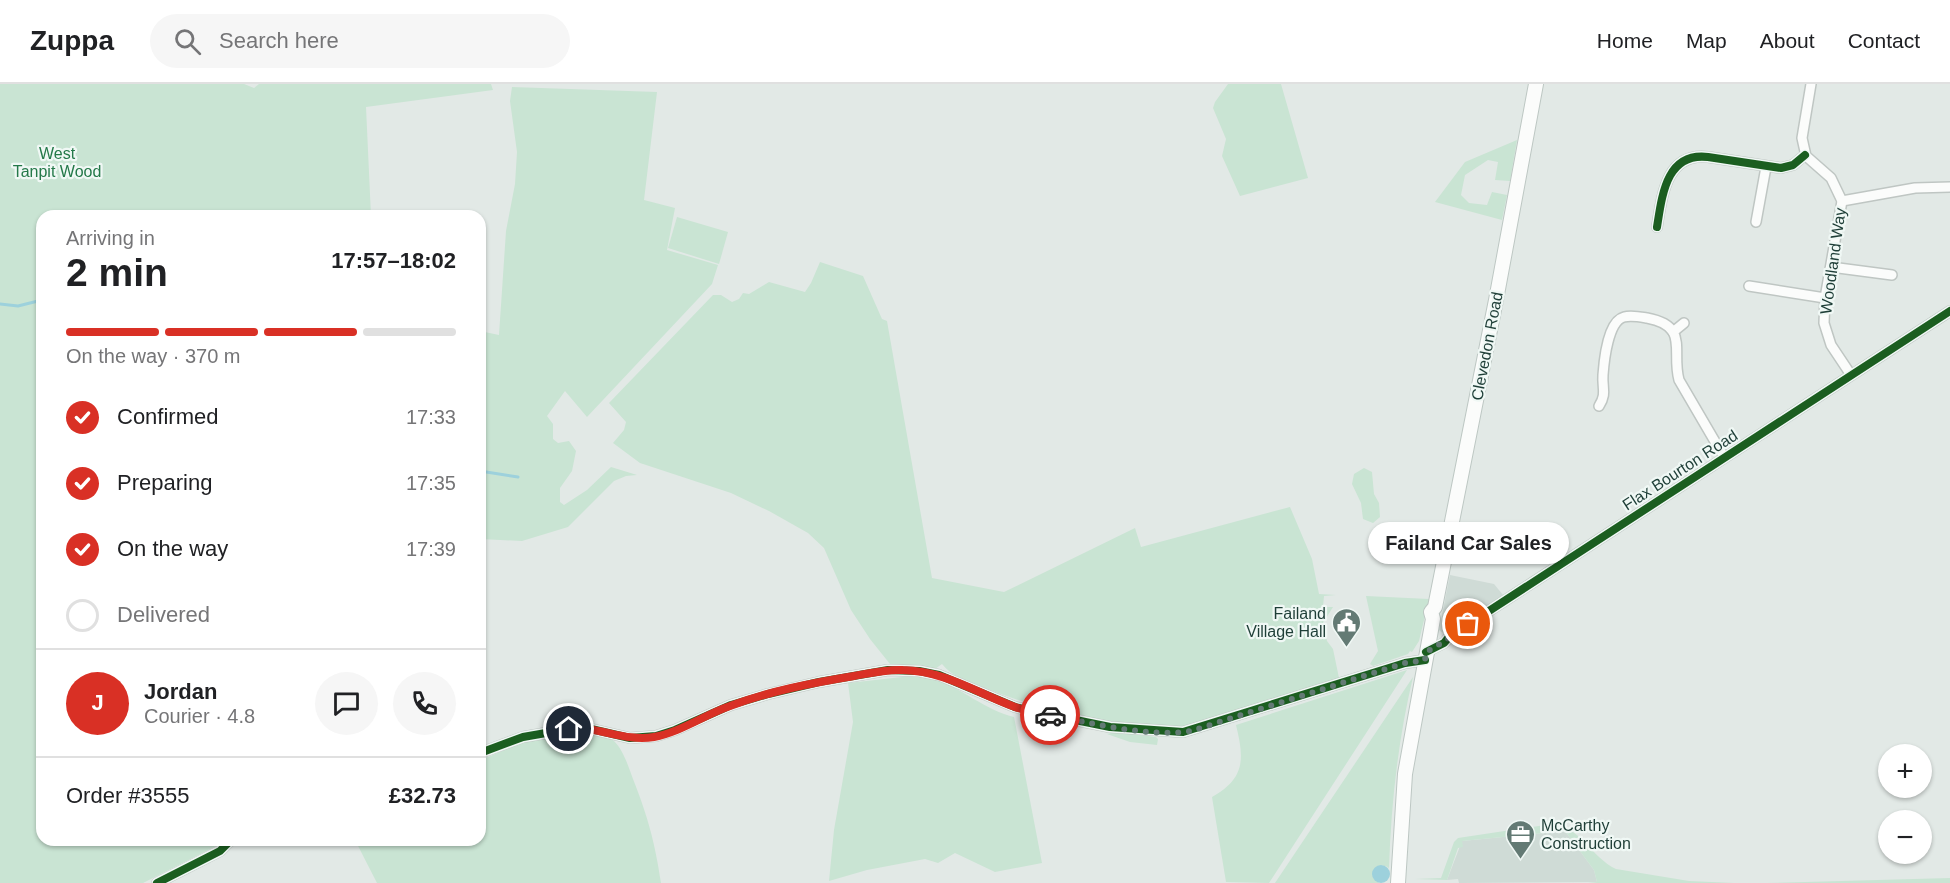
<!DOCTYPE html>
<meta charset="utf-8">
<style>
body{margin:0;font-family:Arial,sans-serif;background:#f6f6f6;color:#202124;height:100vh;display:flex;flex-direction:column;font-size:22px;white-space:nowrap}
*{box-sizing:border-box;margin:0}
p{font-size:20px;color:#757577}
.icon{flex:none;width:33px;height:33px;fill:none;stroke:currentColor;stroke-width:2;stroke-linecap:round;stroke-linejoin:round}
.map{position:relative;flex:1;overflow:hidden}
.details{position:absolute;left:36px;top:126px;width:450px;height:636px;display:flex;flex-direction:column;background:#fff;border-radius:18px;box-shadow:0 2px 4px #0004}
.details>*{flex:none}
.controls{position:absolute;left:1878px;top:660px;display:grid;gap:12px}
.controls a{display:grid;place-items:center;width:54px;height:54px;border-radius:50%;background:#fff;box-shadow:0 2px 4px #0004;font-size:30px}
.pin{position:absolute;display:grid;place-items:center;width:51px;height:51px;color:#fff;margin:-26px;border:3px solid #fff;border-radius:50%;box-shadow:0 2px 6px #0007}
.courier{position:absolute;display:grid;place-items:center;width:60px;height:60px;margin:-30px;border:4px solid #d93025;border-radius:50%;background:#fff;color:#222;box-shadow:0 2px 8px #0007}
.bubble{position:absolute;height:42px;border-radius:21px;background:#fff;box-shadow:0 2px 4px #0004;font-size:20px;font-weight:600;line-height:42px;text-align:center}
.summary em{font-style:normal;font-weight:600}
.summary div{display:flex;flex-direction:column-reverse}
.summary{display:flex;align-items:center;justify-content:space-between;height:102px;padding:0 30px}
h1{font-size:39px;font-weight:600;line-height:45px}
.bar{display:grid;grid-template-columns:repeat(4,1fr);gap:9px 6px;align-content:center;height:72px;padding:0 30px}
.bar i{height:8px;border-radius:4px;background:#e0e0e0}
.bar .current{background:#d93025}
.bar p{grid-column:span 4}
.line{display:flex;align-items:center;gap:15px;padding:0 30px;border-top:2px solid #e0e0e0}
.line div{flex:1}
.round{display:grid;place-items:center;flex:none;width:63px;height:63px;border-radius:32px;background:#f6f6f6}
ol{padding:0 30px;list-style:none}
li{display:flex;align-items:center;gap:18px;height:66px}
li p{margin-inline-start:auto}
li .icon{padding:6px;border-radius:50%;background:#d93025;color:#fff;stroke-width:4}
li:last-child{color:#757577}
li i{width:33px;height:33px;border:3px solid #e0e0e0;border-radius:50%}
header{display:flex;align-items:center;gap:36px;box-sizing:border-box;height:84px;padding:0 30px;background:#fff;border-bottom:2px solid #e0e0e0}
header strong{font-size:28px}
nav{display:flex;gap:33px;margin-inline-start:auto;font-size:21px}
.search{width:420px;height:54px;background:#f6f6f6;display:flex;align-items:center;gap:15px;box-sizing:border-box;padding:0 21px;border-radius:33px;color:#757577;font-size:22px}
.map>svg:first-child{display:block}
.built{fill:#cfdbd6}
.green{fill:#c9e4d3}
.water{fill:#9dd1dc}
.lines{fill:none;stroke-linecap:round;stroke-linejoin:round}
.stream{stroke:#9dd1dc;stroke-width:3}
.minor-casing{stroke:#bfc6c3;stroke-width:12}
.secondary-casing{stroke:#bdc7c3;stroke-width:16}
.minor{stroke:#fbfcfb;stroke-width:9}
.secondary{stroke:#fbfcfb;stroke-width:14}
.cycleway-casing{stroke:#f0f8f5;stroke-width:11}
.cycleway{stroke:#1b5e20;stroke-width:8}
.done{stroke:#637a74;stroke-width:6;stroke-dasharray:0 10.8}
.route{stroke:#d93025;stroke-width:8}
.labels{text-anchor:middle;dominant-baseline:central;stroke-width:4.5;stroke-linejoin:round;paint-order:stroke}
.park-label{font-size:16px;fill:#247949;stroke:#f0f8f5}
.street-label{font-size:16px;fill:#1e3e37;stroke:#f0f8f5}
.poi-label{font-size:16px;fill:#1e3e37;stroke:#f0f8f5;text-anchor:end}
</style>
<header>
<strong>Zuppa</strong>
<div class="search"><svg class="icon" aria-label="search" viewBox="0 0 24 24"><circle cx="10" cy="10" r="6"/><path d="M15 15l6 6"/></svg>Search here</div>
<nav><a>Home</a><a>Map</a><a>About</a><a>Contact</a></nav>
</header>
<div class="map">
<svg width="1950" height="799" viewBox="0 0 1950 799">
<rect width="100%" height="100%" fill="#e2e9e6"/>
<!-- built -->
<g class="built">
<path d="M 1450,491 L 1494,500 L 1503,511 L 1460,540 L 1443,549 L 1439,546 Z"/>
<path d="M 1565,747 L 1594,786 L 1597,798 L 1459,799 L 1458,795 L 1447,796 L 1462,757 Z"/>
</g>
<!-- green -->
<g class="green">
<path d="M 0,0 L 244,0 L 254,4 L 259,0 L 491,0 L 493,6 L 366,23 L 371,132 L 42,132 L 42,756 L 224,756 L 220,760 L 143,799 L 0,799 Z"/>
<path d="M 1228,0 L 1281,0 L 1308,94 L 1240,112 L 1222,72 L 1226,55 L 1213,24 L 1215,18 Z"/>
<path d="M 512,3 L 657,8 L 644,116 L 675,124 L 667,166 L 718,181 L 712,200 L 587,333 L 565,307 L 547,332 L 553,340 L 553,355 L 558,359 L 569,357 L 576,367 L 572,387 L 560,404 L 560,418 L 564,421 L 587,406 L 611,383 L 637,391 L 626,392 L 614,397 L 568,443 L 522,457 L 480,455 L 480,247 L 499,251 L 506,147 L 515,100 L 517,68 L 510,17 Z"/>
<path d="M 1517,56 L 1510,97 L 1495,96 L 1498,78 L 1488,76 L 1465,91 L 1461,111 L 1469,119 L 1487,121 L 1492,108 L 1507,111 L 1502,136 L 1435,118 L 1465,78 Z"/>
<path d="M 677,133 L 728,148 L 719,180 L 668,164 Z"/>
<path d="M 820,178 L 863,192 L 882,235 L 887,237 L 932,494 L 1004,508 L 1135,444 L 1141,463 L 1290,423 L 1312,475 L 1319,510 L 1336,511 L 1324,512 L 1323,523 L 1333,523 L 1323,539 L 1327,557 L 1333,565 L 1339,594 L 1182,644 C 1114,643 1048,629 985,604 C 970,598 952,593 942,580 L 935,585 L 890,580 L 870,555 L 851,526 L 824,464 L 808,449 L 769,427 L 731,409 L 640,379 L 613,359 L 624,346 L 626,338 L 609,319 L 713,211 L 721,211 L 732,218 L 739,215 L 743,209 L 749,210 L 769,198 L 805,208 L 811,199 Z"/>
<path d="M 1364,384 L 1372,388 L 1374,410 L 1379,419 L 1380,433 L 1373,439 L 1363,435 L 1361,419 L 1352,400 L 1354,390 Z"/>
<path d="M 1366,512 L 1429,515 L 1419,557 L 1412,568 L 1410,567 L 1408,570 L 1373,582 L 1370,580 L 1378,567 Z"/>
<path d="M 1407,586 L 1269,799 L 1226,798 L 1212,713 C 1246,694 1244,674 1236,641 Z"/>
<path d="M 911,592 C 919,592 928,592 935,595 C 963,605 985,626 1014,633 L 1042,779 L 995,788 L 955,769 L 938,779 L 925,775 L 867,786 L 829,797 L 834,746 L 853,638 L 848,599 Z"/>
<path d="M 1413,593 C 1398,656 1391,720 1389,785 L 1388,783 L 1381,781 L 1373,792 L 1379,799 L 1275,799 Z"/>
<path d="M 583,647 C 593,649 607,650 614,657 C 624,667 628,682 633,695 C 648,733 655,759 661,799 L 377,799 L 355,756 L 480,756 L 480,674 L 488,673 L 536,653 Z"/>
<path d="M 1115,648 L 1156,653 L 1158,655 L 1157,661 L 1130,658 L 1107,650 Z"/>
<path d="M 1552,740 C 1579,741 1592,774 1616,785 L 1689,797 L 1734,799 L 1588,799 L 1597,798 L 1594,786 L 1565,747 L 1462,757 L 1463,763 L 1458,764 L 1447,796 L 1415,795 L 1441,794 L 1454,758 L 1458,754 Z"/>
<path d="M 1950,794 L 1950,799 L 1767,799 Z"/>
</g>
<!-- water -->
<circle class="water" cx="1381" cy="790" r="9"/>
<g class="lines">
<!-- stream -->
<g class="stream">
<path d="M 0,220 L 18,222 L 42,216"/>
<path d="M 480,387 L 518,393"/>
</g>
<defs>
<g id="minor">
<path d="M 1811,0 L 1802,54 L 1806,72 L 1831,94 L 1842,117 L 1825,214 L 1824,239 L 1831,261 L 1851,291"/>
<path d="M 1842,117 L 1915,104 L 1950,103"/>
<path d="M 1756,138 L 1766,83"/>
<path d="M 1657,143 C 1662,112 1666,68 1708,73 L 1781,84 L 1793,81 L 1805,71"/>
<path d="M 1831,183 L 1892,191"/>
<path d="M 1749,202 L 1825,214"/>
<path d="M 1673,248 L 1684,239"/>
<path d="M 1599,322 C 1607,310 1602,304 1603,291 C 1604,277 1608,237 1624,233 C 1631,231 1641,233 1647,234 C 1690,242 1671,267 1679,296 L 1724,373"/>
<path d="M 1426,568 L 1444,559 L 1449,553 L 1950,227"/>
<path d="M 480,669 L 523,653 L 569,645 L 591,645 L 630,654 L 656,652 L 675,646 L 731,621 L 768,610 L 819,598 L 888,586 L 919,587 L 939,591 L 1015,623 L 1041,629 L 1110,643 L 1183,648 L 1405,579 L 1425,576"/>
<path d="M 157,799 L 220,767 L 231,756"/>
</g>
<path id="secondary" d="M 1398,799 L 1405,690 L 1433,535 L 1431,528 L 1435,523 L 1496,216 L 1536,0"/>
</defs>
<!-- minor casing -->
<use href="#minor" class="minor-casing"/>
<!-- secondary casing -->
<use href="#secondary" class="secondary-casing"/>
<!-- minor -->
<use href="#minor" class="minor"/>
<!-- secondary -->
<use href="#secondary" class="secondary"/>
<defs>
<g id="cycleway">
<path d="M 1657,143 C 1662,112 1666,68 1708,73 L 1781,84 L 1793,81 L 1805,71"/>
<path d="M 1426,568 L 1444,559 L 1449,553 L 1950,227"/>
<path d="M 480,669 L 523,653 L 569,645 L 591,645 L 630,654 L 656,652 L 675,646 L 731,621 L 768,610 L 819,598 L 888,586 L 919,587 L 939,591 L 1015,623 L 1041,629 L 1110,643 L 1183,648 L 1405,579 L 1425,576"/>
<path d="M 157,799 L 220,767 L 231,756"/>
</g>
</defs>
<!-- cycleway casing -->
<use href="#cycleway" class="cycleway-casing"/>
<!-- cycleway -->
<use href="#cycleway" class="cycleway"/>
</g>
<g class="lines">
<!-- done -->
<path class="done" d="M 1050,631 C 1089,639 1153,654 1191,647 L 1405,579 L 1425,576 L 1426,568 C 1442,560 1454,550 1468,540"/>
<!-- route -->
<path class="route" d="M 569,645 C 599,642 624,658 654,653 C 681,648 704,631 730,622 C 770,607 812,599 854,592 C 870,589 887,585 903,586 C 945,587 977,609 1015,623 C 1026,627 1039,629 1050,631"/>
</g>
<!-- icons -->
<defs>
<symbol id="civic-pin" viewBox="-11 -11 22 30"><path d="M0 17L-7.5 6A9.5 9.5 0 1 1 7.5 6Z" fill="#637a74" stroke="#f0f8f5"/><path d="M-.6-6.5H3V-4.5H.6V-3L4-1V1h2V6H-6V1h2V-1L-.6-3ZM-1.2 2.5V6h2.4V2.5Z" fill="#fff"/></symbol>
<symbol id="office-pin" viewBox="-11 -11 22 30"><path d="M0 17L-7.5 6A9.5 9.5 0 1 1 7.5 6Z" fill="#637a74" stroke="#f0f8f5"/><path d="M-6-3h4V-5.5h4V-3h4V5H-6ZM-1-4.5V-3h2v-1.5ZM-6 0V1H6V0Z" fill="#fff"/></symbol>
</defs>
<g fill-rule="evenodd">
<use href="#civic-pin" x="1330" y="522" width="33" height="45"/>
<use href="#office-pin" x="1504" y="734" width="33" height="45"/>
</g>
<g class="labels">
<!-- park labels -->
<g class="park-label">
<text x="57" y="69">West<tspan x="57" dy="18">Tanpit Wood</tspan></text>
</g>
<!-- street labels -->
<g class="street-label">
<text transform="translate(1833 177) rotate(-82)">Woodland Way</text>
<text transform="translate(1487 262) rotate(-79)">Clevedon Road</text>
<text transform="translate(1680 386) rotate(-33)">Flax Bourton Road</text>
</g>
<!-- poi labels -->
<g class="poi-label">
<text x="1326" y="529">Failand<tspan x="1326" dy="18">Village Hall</tspan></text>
<text x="1541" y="741" text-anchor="start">McCarthy<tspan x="1541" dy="18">Construction</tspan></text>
</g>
</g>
</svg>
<div class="controls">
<a>+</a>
<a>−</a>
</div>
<div class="pin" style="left:1468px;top:540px;background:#ea580c"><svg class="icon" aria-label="bag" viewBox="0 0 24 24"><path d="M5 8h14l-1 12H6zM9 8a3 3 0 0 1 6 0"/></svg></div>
<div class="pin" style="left:569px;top:645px;background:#1f2937"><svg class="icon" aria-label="home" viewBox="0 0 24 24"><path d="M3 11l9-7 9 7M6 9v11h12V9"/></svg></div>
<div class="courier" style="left:1050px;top:631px"><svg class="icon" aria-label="car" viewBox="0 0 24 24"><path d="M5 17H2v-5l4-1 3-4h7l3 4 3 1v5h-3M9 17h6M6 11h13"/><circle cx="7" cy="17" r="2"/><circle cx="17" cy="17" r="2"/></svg></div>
<div class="bubble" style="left:1368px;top:438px;width:201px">Failand Car Sales</div>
<section class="details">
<div class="summary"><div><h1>2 min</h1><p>Arriving in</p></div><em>17:57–18:02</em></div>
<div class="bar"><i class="current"></i><i class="current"></i><i class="current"></i><i></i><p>On the way · 370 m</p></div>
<ol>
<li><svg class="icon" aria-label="check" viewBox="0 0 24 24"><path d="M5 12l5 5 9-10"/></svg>Confirmed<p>17:33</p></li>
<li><svg class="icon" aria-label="check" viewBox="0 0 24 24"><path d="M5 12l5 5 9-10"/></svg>Preparing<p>17:35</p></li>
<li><svg class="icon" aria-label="check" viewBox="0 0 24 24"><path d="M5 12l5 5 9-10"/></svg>On the way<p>17:39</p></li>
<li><i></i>Delivered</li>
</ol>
<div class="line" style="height:108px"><b class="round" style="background:#d93025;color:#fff">J</b><div><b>Jordan</b><p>Courier · 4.8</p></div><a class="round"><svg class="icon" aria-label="chat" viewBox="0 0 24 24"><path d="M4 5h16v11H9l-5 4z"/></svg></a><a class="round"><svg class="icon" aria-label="phone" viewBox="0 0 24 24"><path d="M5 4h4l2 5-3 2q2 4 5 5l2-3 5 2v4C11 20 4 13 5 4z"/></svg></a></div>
<div class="line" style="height:78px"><div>Order #3555</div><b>£32.73</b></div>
</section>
</div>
